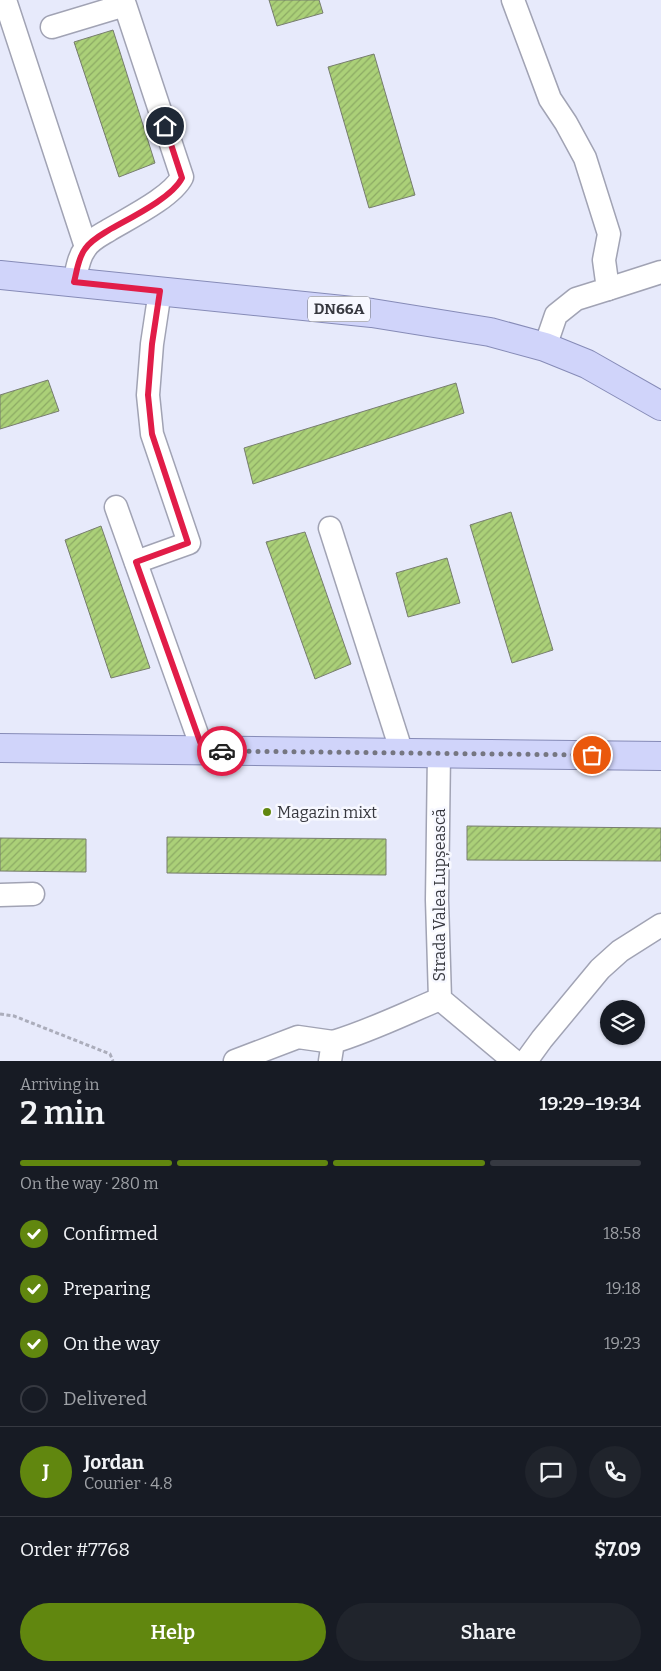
<!DOCTYPE html>
<meta charset="utf-8">
<style>
body{margin:0;font-family:Bitter,serif;background:#20242c;color:#f1f3f6;height:100vh;display:flex;flex-direction:column;font-size:19px;white-space:nowrap}
*{box-sizing:border-box;margin:0}
p{font-size:16px;color:#9ea1a6}
.icon{flex:none;width:28px;height:28px;fill:none;stroke:currentColor;stroke-width:2;stroke-linecap:round;stroke-linejoin:round}
.map{position:relative;height:1061px;overflow:hidden}
.panel{display:flex;flex-direction:column;background:#171b24;flex:1}
.panel>*{flex:none}
.controls{position:absolute;left:600px;top:1000px;display:grid;gap:10px}
.controls a{display:grid;place-items:center;width:45px;height:45px;border-radius:50%;background:#171b24;box-shadow:0 1px 4px #0004;font-size:25px}
.pin{position:absolute;display:grid;place-items:center;width:42px;height:42px;color:#fff;margin:-21px;border:2px solid #fff;border-radius:50%;box-shadow:0 1px 5px #0007}
.courier{position:absolute;display:grid;place-items:center;width:50px;height:50px;margin:-25px;border:4px solid #e11d48;border-radius:50%;background:#fff;color:#222;box-shadow:0 1px 6px #0007}
.summary em{font-style:normal;font-weight:600}
.summary div{display:flex;flex-direction:column-reverse}
.summary{display:flex;align-items:center;justify-content:space-between;height:85px;padding:0 20px}
h1{font-size:32px;font-weight:600;line-height:38px}
.bar{display:grid;grid-template-columns:repeat(4,1fr);gap:8px 5px;align-content:center;height:60px;padding:0 20px}
.bar i{height:6px;border-radius:4px;background:#363941}
.bar .current{background:#61870f}
.bar p{grid-column:span 4}
.line{display:flex;align-items:center;gap:12px;padding:0 20px;border-top:1px solid #363941}
.line div{flex:1}
.round{display:grid;place-items:center;flex:none;width:52px;height:52px;border-radius:26px;background:#20242c}
ol{padding:0 20px;list-style:none}
li{display:flex;align-items:center;gap:15px;height:55px}
li p{margin-inline-start:auto}
li .icon{padding:5px;border-radius:50%;background:#61870f;color:#fff;stroke-width:4}
li:last-child{color:#9ea1a6}
li i{width:28px;height:28px;border:2px solid #363941;border-radius:50%}
.cta{display:flex;gap:10px;margin-top:auto;padding:10px 20px}
.cta a{flex:1;height:58px;border-radius:30px;background:#61870f;color:#fff;font-size:20px;font-weight:600;line-height:58px;text-align:center}
.cta a+a{background:#20242c;color:#f1f3f6}
.map>svg:first-child{display:block}
.building{fill:url(#building-hatch);stroke:#777d6f}
.lines{fill:none;stroke-linecap:round;stroke-linejoin:round}
.minor-casing{stroke:#a1a3b4;stroke-width:25}
.major-casing{stroke:#868bb7;stroke-width:30}
.path{stroke:#abadbb;stroke-width:3;stroke-dasharray:4 2.5;stroke-linecap:butt}
.minor{stroke:#fff;stroke-width:22}
.major{stroke:#d0d4fa;stroke-width:28}
.done{stroke:#757681;stroke-width:5;stroke-dasharray:0 9}
.route{stroke:#e11d48;stroke-width:6}
.poi-dot{fill:#61870f;stroke:#f7f8ff;stroke-width:2}
.labels{text-anchor:middle;dominant-baseline:central;stroke-width:5;stroke-linejoin:round;paint-order:stroke}
.shield{fill:#f7f8ff;stroke:#717279;stroke-width:1}
.shield-label{font-size:15px;font-weight:bold;fill:#37383f}
.poi-label{font-size:16px;fill:#37383f;stroke:#f7f8ff;text-anchor:start}
.street-label{font-size:16px;fill:#37383f;stroke:#f7f8ff}
</style>
<div class="map">
<svg width="661" height="1061" viewBox="0 0 661 1061">
<defs>
<pattern id="building-hatch" width="6" height="6" patternUnits="userSpaceOnUse" patternTransform="scale(1.25)"><rect width="6" height="6" fill="#abd078"/><path d="M-1 1l2-2M0 6l6-6M5 7l2-2" fill="none" stroke="#8caa64"/></pattern>
</defs>
<rect width="100%" height="100%" fill="#e7eafb"/>
<!-- building -->
<g class="building">
<path d="M 269,0 L 319,0 L 323,13 L 277,26 Z"/>
<path d="M 113,30 L 155,163 L 119,177 L 74,42 Z"/>
<path d="M 374,54 L 415,195 L 369,208 L 328,67 Z"/>
<path d="M 48,380 L 59,411 L 0,429 L 0,395 Z"/>
<path d="M 456,383 L 464,413 L 253,484 L 244,448 Z"/>
<path d="M 511,512 L 553,650 L 512,663 L 470,525 Z"/>
<path d="M 101,526 L 150,668 L 111,678 L 65,540 Z"/>
<path d="M 305,532 L 351,664 L 315,679 L 266,542 Z"/>
<path d="M 447,558 L 460,603 L 408,617 L 396,573 Z"/>
<path d="M 467,826 L 661,828 L 661,861 L 467,860 Z"/>
<path d="M 167,837 L 386,839 L 386,875 L 167,873 Z"/>
<path d="M 0,838 L 86,839 L 86,872 L 0,871 Z"/>
</g>
<g class="lines">
<defs>
<g id="minor">
<path d="M 5,0 L 86,247"/>
<path d="M 513,0 L 550,99 L 566,123 L 585,158 L 609,234 L 604,260 L 608,289 L 576,299 L 556,315 L 545,347"/>
<path d="M 52,27 L 125,5 L 182,177 C 172,197 129,218 109,230 C 101,235 90,240 85,249 C 78,258 77,271 74,282"/>
<path d="M 608,289 L 661,272"/>
<path d="M 116,507 L 203,751"/>
<path d="M 330,528 L 402,753"/>
<path d="M 136,562 L 189,543 L 152,434 L 148,395 L 152,344 L 160,291"/>
<path d="M 439,753 L 437,900 L 440,999 L 514,1061"/>
<path d="M 0,895 L 33,894"/>
<path d="M 235,1061 L 298,1037 L 333,1042"/>
<path d="M 330,1061 L 333,1042 C 370,1031 404,1014 440,999"/>
<path d="M 526,1061 L 542,1039 L 600,969 L 620,951 L 661,925"/>
</g>
<g id="major">
<path d="M 0,275 L 372,313 L 490,332 L 545,347 L 587,364 L 661,406"/>
<path d="M 0,748 L 661,756"/>
</g>
</defs>
<!-- minor casing -->
<use href="#minor" class="minor-casing"/>
<!-- major casing -->
<use href="#major" class="major-casing"/>
<!-- path -->
<path class="path" d="M 0,1014 L 14,1016 L 110,1054 L 113,1061"/>
<!-- minor -->
<use href="#minor" class="minor"/>
<!-- major -->
<use href="#major" class="major"/>
</g>
<g class="lines">
<!-- done -->
<path class="done" d="M 222,751 L 592,755"/>
<!-- route -->
<path class="route" d="M 165,126 L 182,178 C 172,198 130,218 109,230 C 101,235 91,240 85,249 C 78,258 77,271 74,282 L 160,291 L 152,344 L 148,395 L 152,434 L 188,543 L 136,562 L 203,750 L 222,751"/>
</g>
<!-- markers -->
<circle class="poi-dot" cx="267" cy="812" r="5"/>
<g class="labels">
<!-- shield labels -->
<rect class="shield" x="308" y="296.5" width="62" height="25" rx="4"/>
<g class="shield-label">
<text x="339" y="309">DN66A</text>
</g>
<!-- poi labels -->
<g class="poi-label">
<text x="277" y="812">Magazin mixt</text>
</g>
<!-- street labels -->
<g class="street-label">
<text transform="translate(439 895) rotate(-90)">Strada Valea Lupșească</text>
</g>
</g>
</svg>
<div class="controls">
<a><svg class="icon" aria-label="layers" viewBox="0 0 24 24"><path d="M12 4l9 5-9 5-9-5zM3 14l9 5 9-5"/></svg></a>
</div>
<div class="pin" style="left:592px;top:755px;background:#ea580c"><svg class="icon" aria-label="bag" viewBox="0 0 24 24"><path d="M5 8h14l-1 12H6zM9 8a3 3 0 0 1 6 0"/></svg></div>
<div class="pin" style="left:165px;top:126px;background:#1f2937"><svg class="icon" aria-label="home" viewBox="0 0 24 24"><path d="M3 11l9-7 9 7M6 9v11h12V9"/></svg></div>
<div class="courier" style="left:222px;top:751px"><svg class="icon" aria-label="car" viewBox="0 0 24 24"><path d="M5 17H2v-5l4-1 3-4h7l3 4 3 1v5h-3M9 17h6M6 11h13"/><circle cx="7" cy="17" r="2"/><circle cx="17" cy="17" r="2"/></svg></div>
</div>
<section class="panel">
<div class="summary"><div><h1>2 min</h1><p>Arriving in</p></div><em>19:29–19:34</em></div>
<div class="bar"><i class="current"></i><i class="current"></i><i class="current"></i><i></i><p>On the way · 280 m</p></div>
<ol>
<li><svg class="icon" aria-label="check" viewBox="0 0 24 24"><path d="M5 12l5 5 9-10"/></svg>Confirmed<p>18:58</p></li>
<li><svg class="icon" aria-label="check" viewBox="0 0 24 24"><path d="M5 12l5 5 9-10"/></svg>Preparing<p>19:18</p></li>
<li><svg class="icon" aria-label="check" viewBox="0 0 24 24"><path d="M5 12l5 5 9-10"/></svg>On the way<p>19:23</p></li>
<li><i></i>Delivered</li>
</ol>
<div class="line" style="height:90px"><b class="round" style="background:#61870f;color:#fff">J</b><div><b>Jordan</b><p>Courier · 4.8</p></div><a class="round"><svg class="icon" aria-label="chat" viewBox="0 0 24 24"><path d="M4 5h16v11H9l-5 4z"/></svg></a><a class="round"><svg class="icon" aria-label="phone" viewBox="0 0 24 24"><path d="M5 4h4l2 5-3 2q2 4 5 5l2-3 5 2v4C11 20 4 13 5 4z"/></svg></a></div>
<div class="line" style="height:65px"><div>Order #7768</div><b>$7.09</b></div>
<div class="cta"><a>Help</a><a>Share</a></div>
</section>
